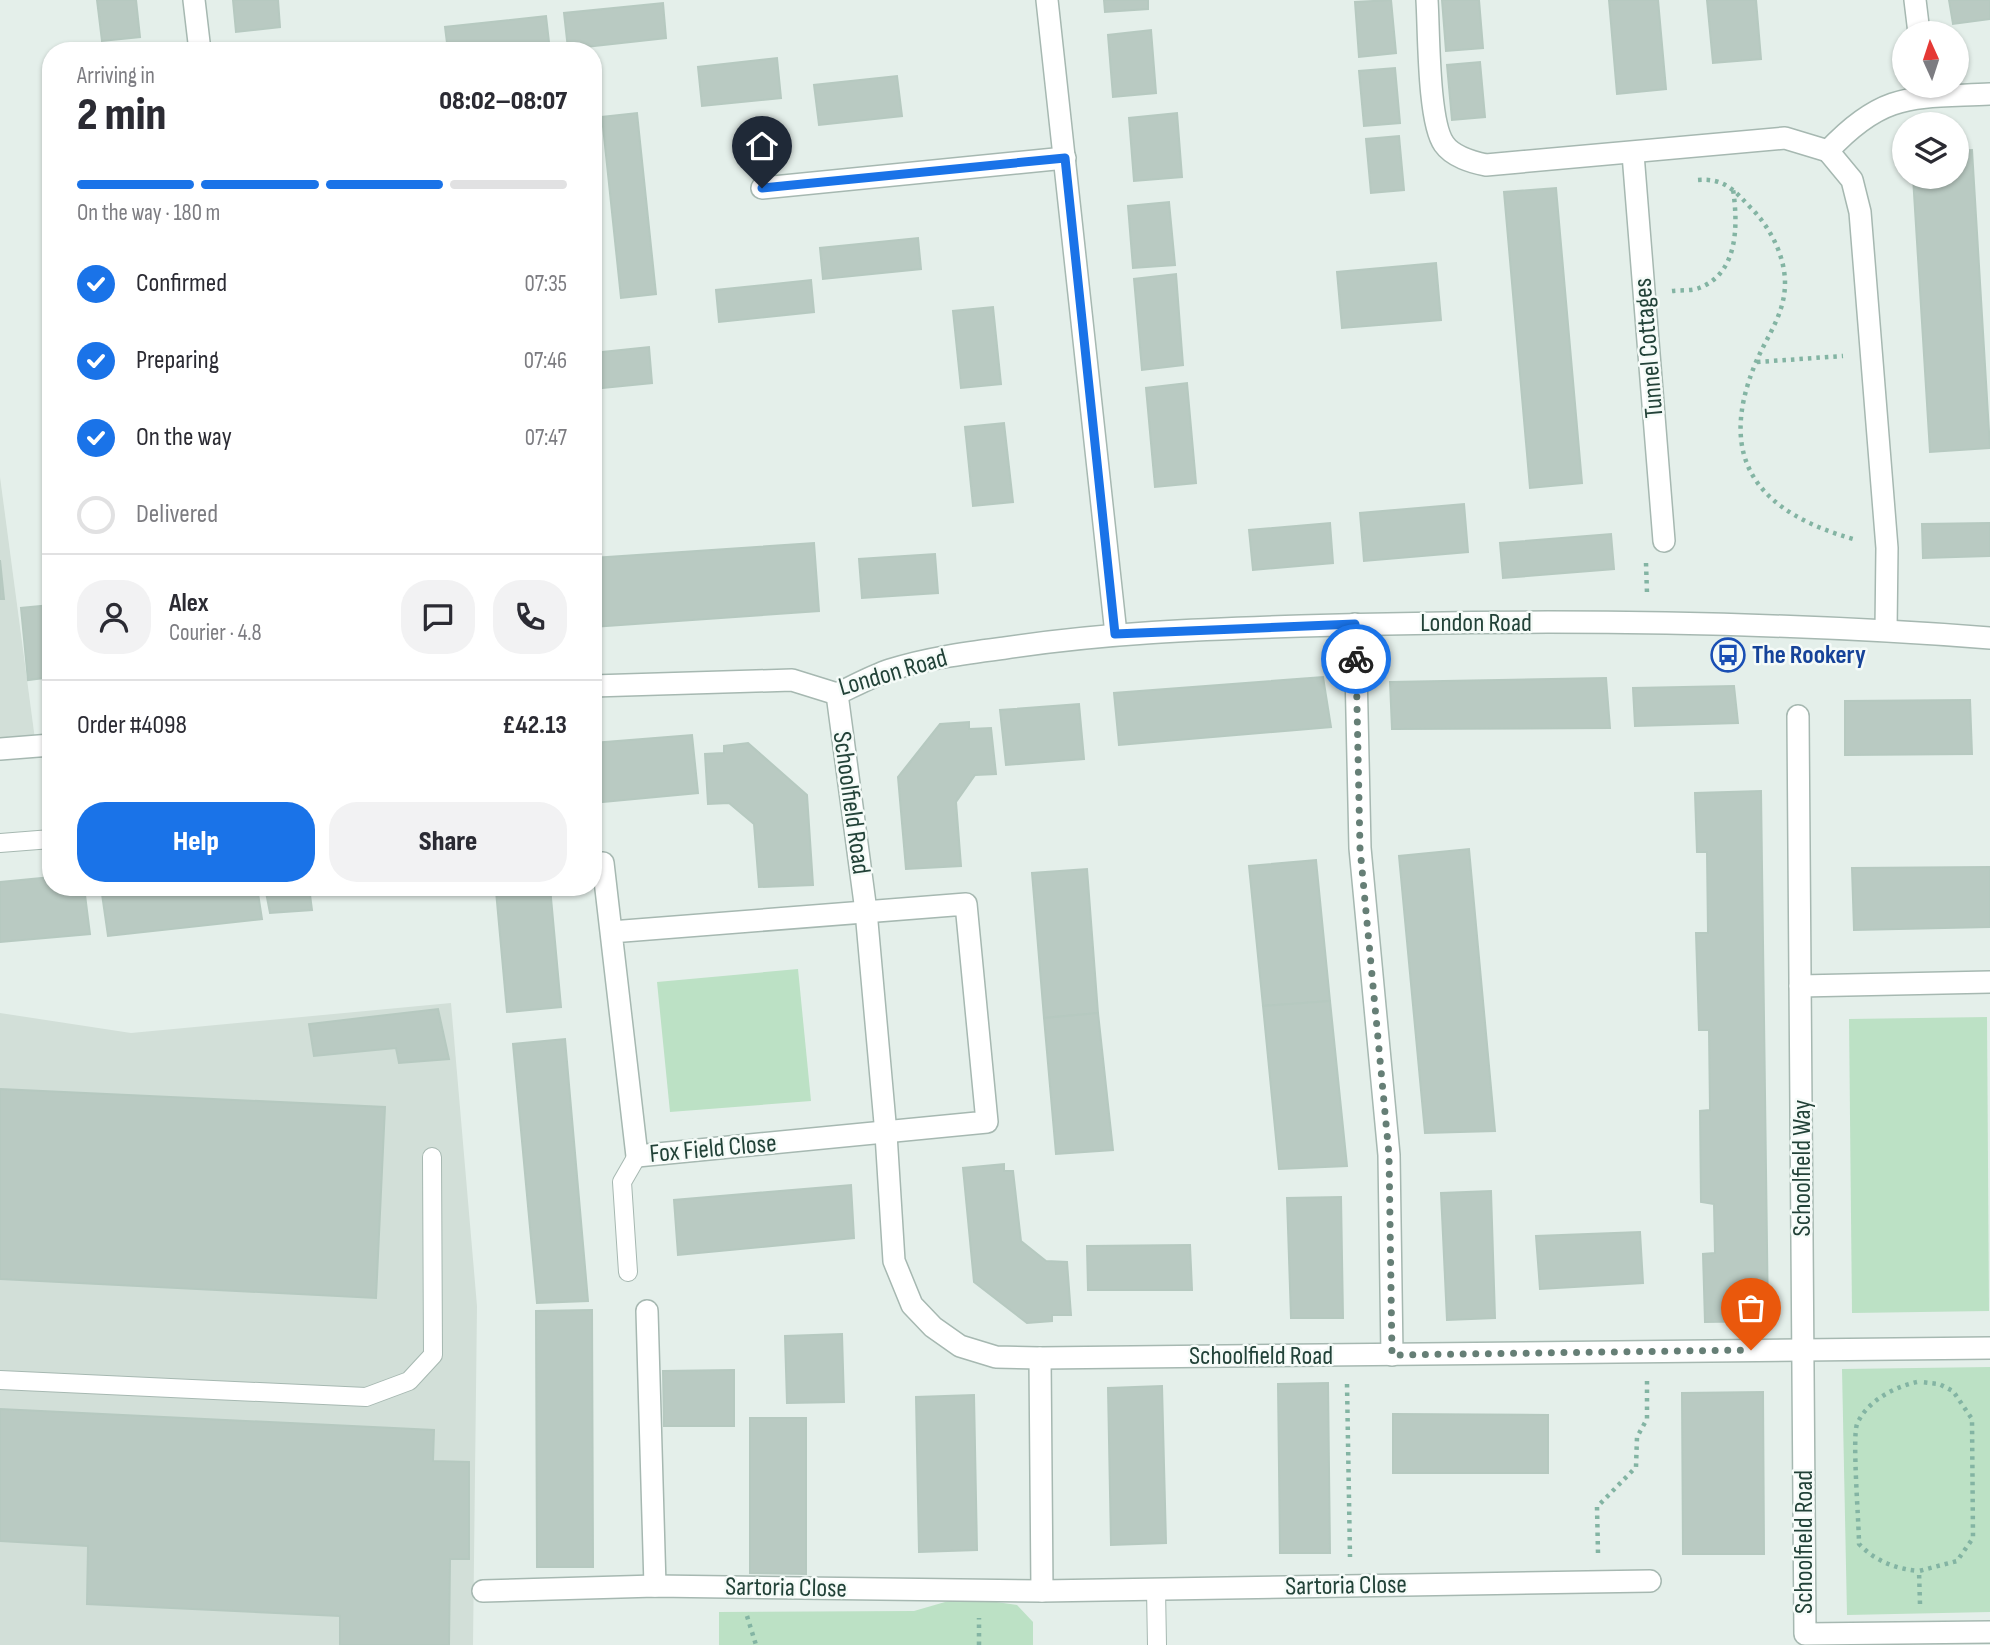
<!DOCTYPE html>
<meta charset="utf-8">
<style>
body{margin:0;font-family:"Sofia Sans Condensed",sans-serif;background:#f2f2f3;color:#2b2b33;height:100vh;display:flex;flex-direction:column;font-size:26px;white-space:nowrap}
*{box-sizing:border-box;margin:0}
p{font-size:23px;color:#7c7c81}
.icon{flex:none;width:38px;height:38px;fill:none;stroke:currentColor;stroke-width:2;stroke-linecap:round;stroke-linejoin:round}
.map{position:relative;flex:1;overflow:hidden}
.sheet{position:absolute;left:42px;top:42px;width:560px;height:854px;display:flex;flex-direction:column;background:#fff;border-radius:28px;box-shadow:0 2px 5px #0004}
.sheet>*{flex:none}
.needle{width:46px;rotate:357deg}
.tools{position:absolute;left:1892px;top:21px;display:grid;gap:14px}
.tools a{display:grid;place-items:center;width:77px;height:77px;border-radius:50%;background:#fff;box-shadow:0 2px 5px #0004;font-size:35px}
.pin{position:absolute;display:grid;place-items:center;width:60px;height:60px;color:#fff;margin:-72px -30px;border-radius:50% 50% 50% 0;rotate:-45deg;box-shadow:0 0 7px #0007}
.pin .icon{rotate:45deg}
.courier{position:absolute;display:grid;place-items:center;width:70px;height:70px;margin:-35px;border:5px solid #1a73e8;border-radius:50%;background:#fff;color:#222;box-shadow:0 2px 9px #0007}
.head em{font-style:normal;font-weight:800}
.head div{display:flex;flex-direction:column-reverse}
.head{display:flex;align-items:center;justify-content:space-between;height:119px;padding:0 35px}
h1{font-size:46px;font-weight:800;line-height:52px}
.bar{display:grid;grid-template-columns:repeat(4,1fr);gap:10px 7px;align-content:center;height:84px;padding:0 35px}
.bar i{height:9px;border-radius:5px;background:#e1e1e2}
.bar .current{background:#1a73e8}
.bar p{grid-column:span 4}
.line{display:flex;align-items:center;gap:18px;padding:0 35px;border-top:2px solid #e1e1e2}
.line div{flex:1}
.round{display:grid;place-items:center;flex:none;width:74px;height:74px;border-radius:28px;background:#f2f2f3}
ol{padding:0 35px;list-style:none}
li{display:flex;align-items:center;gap:21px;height:77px}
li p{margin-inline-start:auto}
li .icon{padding:7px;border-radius:50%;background:#1a73e8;color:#fff;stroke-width:4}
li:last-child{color:#7c7c81}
li i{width:38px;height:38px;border:4px solid #e1e1e2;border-radius:50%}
.action{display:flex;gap:14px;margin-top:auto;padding:14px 35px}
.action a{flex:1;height:80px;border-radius:28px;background:#1a73e8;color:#fff;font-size:28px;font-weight:800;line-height:80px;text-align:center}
.action a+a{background:#f2f2f3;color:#2b2b33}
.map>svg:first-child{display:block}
.built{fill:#d2dfd8}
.green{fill:#bce1c5}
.building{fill:#b9cac2;stroke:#b6c9c0;stroke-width:2}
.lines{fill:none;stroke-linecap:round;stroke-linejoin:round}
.service-casing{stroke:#a6b8b1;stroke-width:20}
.minor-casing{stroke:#a6b8b1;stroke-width:24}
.tertiary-casing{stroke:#a6b8b1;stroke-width:24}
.path{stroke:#83b4a3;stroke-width:4.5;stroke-dasharray:3.5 5;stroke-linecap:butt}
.service{stroke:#fff;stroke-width:18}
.minor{stroke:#fff;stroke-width:21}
.tertiary{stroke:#fff;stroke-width:21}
.done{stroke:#667f76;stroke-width:7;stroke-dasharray:0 12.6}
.route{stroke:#1a73e8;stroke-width:9}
.labels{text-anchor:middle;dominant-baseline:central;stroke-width:5;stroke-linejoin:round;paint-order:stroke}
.street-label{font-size:26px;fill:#224238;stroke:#f5fbf8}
.transit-label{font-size:26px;font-weight:bold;fill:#164399;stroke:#f5fbf8;text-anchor:start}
</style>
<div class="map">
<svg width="1990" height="1645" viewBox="0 0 1990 1645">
<rect width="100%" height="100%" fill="#e4efea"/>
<!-- built -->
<g class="built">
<path d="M 0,477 L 36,747 L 0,746 Z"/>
<path d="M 451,1003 L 477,1306 L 473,1645 L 0,1645 L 0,1013 L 131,1033 Z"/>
</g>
<!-- green -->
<g class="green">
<path d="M 798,969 L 811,1101 L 670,1112 L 657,982 Z"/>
<path d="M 1987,1017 L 1989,1311 L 1852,1313 L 1849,1019 Z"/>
<path d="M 1990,1367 L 1990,1612 L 1847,1615 L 1842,1369 Z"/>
<path d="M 952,1600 L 983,1600 L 1017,1605 L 1033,1622 L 1033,1645 L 719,1645 L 719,1612 L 914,1611 Z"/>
</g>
<!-- building -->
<g class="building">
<path d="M 97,0 L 136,0 L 140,37 L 102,41 Z"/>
<path d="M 233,0 L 278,0 L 280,27 L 236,32 Z"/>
<path d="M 1104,0 L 1148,0 L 1148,9 L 1105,12 Z"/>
<path d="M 1391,0 L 1396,53 L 1359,57 L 1355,2 Z"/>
<path d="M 1442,0 L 1479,0 L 1483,48 L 1446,51 Z"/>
<path d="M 1609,0 L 1658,0 L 1666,89 L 1617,94 Z"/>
<path d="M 1707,0 L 1756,0 L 1761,59 L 1713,63 Z"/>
<path d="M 1949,0 L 1990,0 L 1990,19 L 1953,24 Z"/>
<path d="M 663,3 L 666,38 L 568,49 L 564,13 Z"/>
<path d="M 546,16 L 550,51 L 448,51 L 445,27 Z"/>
<path d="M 1151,30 L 1156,93 L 1113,97 L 1108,35 Z"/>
<path d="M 777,58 L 781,98 L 702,106 L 698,67 Z"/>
<path d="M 1480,62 L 1485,117 L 1452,120 L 1447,65 Z"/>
<path d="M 1395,68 L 1400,123 L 1364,126 L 1359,71 Z"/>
<path d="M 897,76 L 902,116 L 819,125 L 814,85 Z"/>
<path d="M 637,113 L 656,294 L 621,298 L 602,117 Z"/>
<path d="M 1177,113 L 1182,177 L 1134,181 L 1129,118 Z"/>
<path d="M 1399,136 L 1404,190 L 1371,193 L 1366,139 Z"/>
<path d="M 1972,150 L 1990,448 L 1930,452 L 1913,177 L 1956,177 L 1956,151 Z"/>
<path d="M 1556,188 L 1582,483 L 1530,488 L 1504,192 Z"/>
<path d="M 1169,202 L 1175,265 L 1133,268 L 1128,206 Z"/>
<path d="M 918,238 L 921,269 L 823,279 L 820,248 Z"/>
<path d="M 1436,263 L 1441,320 L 1342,328 L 1337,272 Z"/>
<path d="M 1176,274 L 1183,365 L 1142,370 L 1134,279 Z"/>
<path d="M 811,280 L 814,312 L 719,322 L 716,290 Z"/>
<path d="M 993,307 L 1001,384 L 961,388 L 953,311 Z"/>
<path d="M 649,347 L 652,383 L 593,389 L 593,353 Z"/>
<path d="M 1187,383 L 1196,483 L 1155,487 L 1146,388 Z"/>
<path d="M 1004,423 L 1013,502 L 973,506 L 965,427 Z"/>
<path d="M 1464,504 L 1468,552 L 1364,561 L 1360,513 Z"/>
<path d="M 1330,523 L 1333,563 L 1253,570 L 1249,530 Z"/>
<path d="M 1990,523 L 1990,556 L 1923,558 L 1922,524 Z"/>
<path d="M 1611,534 L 1614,569 L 1503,578 L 1500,543 Z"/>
<path d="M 814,543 L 819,611 L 593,627 L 593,558 Z"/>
<path d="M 935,554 L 938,593 L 862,598 L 859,559 Z"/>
<path d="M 0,560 L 4,599 L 0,599 Z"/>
<path d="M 50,605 L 51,677 L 28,680 L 21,608 Z"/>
<path d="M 1323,677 L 1331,727 L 1119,745 L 1114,693 Z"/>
<path d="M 1606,678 L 1610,728 L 1392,729 L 1390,682 Z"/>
<path d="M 1734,686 L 1738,723 L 1635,726 L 1633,688 Z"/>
<path d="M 1970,700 L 1972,754 L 1845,755 L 1845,701 Z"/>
<path d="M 1079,704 L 1084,759 L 1006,765 L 1000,710 Z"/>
<path d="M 969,722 L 969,729 L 991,728 L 996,774 L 975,775 L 956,802 L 961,866 L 906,869 L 898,777 L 940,724 Z"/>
<path d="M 692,735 L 698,793 L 593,803 L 593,743 Z"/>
<path d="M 748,743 L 807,795 L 813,885 L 759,887 L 754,824 L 729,803 L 708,804 L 705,754 L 724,753 L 724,746 Z"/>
<path d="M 1761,791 L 1768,1321 L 1705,1322 L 1703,1254 L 1715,1253 L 1714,1204 L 1701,1202 L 1700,1111 L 1710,1110 L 1709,1030 L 1699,1030 L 1696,933 L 1708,933 L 1707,852 L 1697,852 L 1695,793 Z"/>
<path d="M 1469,849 L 1495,1131 L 1425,1133 L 1399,856 Z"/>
<path d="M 1316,860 L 1330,1001 L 1263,1006 L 1249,866 Z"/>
<path d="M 1990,867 L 1990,927 L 1854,930 L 1852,868 Z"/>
<path d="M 1087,869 L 1098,1013 L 1044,1018 L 1032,873 Z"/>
<path d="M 51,877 L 51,887 L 84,887 L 90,934 L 0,942 L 0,882 Z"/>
<path d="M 101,887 L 257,887 L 262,919 L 108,936 Z"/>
<path d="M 265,887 L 309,887 L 312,910 L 270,913 Z"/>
<path d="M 385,887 L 439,887 L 385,892 Z"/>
<path d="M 550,887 L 561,1007 L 507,1012 L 496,891 Z"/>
<path d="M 1330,1001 L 1347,1166 L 1279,1169 L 1263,1006 Z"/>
<path d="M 438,1009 L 449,1059 L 399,1063 L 396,1048 L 314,1056 L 309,1024 Z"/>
<path d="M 1098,1013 L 1113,1150 L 1056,1154 L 1044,1018 Z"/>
<path d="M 565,1039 L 588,1301 L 537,1303 L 513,1044 Z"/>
<path d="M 0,1089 L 385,1107 L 376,1298 L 0,1279 Z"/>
<path d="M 1004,1164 L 1004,1171 L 1013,1171 L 1021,1241 L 1046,1261 L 1067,1262 L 1071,1315 L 1052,1315 L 1052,1321 L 1027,1323 L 974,1282 L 963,1168 Z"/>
<path d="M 851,1185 L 854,1238 L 678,1255 L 674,1200 Z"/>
<path d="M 1491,1191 L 1495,1318 L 1447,1320 L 1441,1193 Z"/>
<path d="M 1341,1197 L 1343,1318 L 1291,1318 L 1287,1198 Z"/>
<path d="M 1640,1232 L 1643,1283 L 1540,1289 L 1536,1236 Z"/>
<path d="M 1190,1245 L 1192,1290 L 1088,1290 L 1087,1246 Z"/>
<path d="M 592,1310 L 593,1567 L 537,1567 L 536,1311 Z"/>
<path d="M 842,1334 L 844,1402 L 787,1403 L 785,1336 Z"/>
<path d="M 734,1370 L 734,1426 L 664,1426 L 663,1371 Z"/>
<path d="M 1328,1383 L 1330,1553 L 1280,1553 L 1278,1384 Z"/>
<path d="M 1162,1386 L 1166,1543 L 1111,1545 L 1108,1388 Z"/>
<path d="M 1763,1392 L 1764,1554 L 1683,1554 L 1682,1393 Z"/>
<path d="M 974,1395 L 977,1550 L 919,1552 L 916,1397 Z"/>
<path d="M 0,1409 L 434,1430 L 433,1461 L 469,1462 L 469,1559 L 450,1559 L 449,1645 L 340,1645 L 340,1616 L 87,1604 L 88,1546 L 0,1541 Z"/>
<path d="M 1393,1414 L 1548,1415 L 1548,1473 L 1393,1473 Z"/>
<path d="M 750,1418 L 806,1418 L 806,1574 L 750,1573 Z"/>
</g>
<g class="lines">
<defs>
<g id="service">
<path d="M 0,843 L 51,839"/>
<path d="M 628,1272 L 622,1182 L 637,1156"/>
<path d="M 0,1380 L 366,1397 L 409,1381 L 433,1355 L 432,1157"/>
<path d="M 1156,1589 L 1157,1645"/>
</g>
<g id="minor">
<path d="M 194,0 L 200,51"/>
<path d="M 1047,0 L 1116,634"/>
<path d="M 1427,0 C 1429,31 1428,122 1444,144 C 1453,157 1472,162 1486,165 L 1785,138 L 1828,151"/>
<path d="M 1915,0 L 1919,33"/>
<path d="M 1828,151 L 1852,180 L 1860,212 L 1887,548 L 1886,630"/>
<path d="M 1828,151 C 1884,91 1913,98 1990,94"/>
<path d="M 1633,154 L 1664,541"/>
<path d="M 762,188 L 1065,158"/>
<path d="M 1355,624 L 1360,848 L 1389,1155 L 1392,1355"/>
<path d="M 837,694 L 866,911 L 886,1134 L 894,1261 L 912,1305 L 933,1327 L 960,1346 L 996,1357 L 1040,1358 L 1990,1348"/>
<path d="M 1798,716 L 1805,1634 L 1990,1632"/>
<path d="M 603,863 L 637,1156 L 987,1122 L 966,904 L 611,932"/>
<path d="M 1800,986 L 1990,982"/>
<path d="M 647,1311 L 655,1586"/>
<path d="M 1040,1358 L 1042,1591"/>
<path d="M 483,1591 L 655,1586 L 1042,1591 L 1650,1581"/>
</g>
<g id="tertiary">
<path d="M 593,686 L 792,680 L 837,694 C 854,686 872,676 890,670 C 927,658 967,653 1005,648 C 1103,633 1202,629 1301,626 C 1531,619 1761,620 1990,638"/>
<path d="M 0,749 L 51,745"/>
</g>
</defs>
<!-- service casing -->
<use href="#service" class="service-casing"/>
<!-- minor casing -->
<use href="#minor" class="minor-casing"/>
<!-- tertiary casing -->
<use href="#tertiary" class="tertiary-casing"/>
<!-- path -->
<g class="path">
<path d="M 1698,180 C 1724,178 1734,190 1751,208 C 1770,227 1785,256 1785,283 C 1785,314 1767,336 1756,362 C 1714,462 1761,514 1857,540"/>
<path d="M 1672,291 C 1680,290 1692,291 1699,288 C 1739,273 1738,224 1733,189"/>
<path d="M 1757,362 L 1843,356"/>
<path d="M 1646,563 L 1647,593"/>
<path d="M 1917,1382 C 1894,1387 1867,1401 1857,1424 C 1852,1438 1859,1523 1859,1544 C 1875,1561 1896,1569 1919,1571"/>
<path d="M 1347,1384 L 1350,1557"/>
<path d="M 1598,1553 L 1597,1507 L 1636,1467 L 1637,1437 L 1647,1419 L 1647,1381"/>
<path d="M 1920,1604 L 1919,1571 L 1957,1561 L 1973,1538 L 1972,1419 L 1953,1391 L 1939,1384 L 1921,1382"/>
<path d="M 747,1616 L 756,1645"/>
<path d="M 979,1645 L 979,1618"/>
</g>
<!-- service -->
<use href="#service" class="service"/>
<!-- minor -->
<use href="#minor" class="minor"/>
<!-- tertiary -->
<use href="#tertiary" class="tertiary"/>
</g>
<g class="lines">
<!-- done -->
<path class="done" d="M 1356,659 L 1360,848 L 1389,1155 L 1392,1355 L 1751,1350"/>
<!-- route -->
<path class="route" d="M 762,188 L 1065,158 L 1115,634 L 1355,624 L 1356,659"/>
</g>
<!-- icons -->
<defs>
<symbol id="bus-ring" viewBox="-11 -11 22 22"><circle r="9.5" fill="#f5fbf8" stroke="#1a4fb4" stroke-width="1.5"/><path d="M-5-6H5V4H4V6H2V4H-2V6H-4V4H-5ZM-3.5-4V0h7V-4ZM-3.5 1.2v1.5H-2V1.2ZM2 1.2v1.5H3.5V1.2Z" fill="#1a4fb4"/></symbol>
</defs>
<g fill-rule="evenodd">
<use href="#bus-ring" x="1709" y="636" width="38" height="38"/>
</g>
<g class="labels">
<!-- street labels -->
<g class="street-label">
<text transform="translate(1649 348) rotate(-95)">Tunnel Cottages</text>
<text x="1476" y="623">London Road</text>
<text transform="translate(893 673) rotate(-16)">London Road</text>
<text transform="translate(851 803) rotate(82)">Schoolfield Road</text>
<text transform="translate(713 1149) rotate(-5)">Fox Field Close</text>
<text transform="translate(1802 1168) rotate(-90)">Schoolfield Way</text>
<text x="1261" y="1356">Schoolfield Road</text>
<text transform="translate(1804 1542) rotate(-90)">Schoolfield Road</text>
<text transform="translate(1346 1586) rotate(-1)">Sartoria Close</text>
<text transform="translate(786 1588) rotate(1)">Sartoria Close</text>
</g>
<!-- transit labels -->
<g class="transit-label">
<text x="1752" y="655">The Rookery</text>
</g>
</g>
</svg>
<div class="tools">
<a><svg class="needle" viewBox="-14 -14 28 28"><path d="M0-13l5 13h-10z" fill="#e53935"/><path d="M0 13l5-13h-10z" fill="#7c7c81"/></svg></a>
<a><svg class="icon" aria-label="layers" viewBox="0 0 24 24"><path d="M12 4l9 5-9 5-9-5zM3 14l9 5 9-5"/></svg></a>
</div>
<div class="pin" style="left:1751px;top:1350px;background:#ea580c"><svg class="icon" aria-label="bag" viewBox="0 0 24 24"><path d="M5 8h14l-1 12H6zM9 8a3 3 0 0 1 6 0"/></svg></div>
<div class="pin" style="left:762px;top:188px;background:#1f2937"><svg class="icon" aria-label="home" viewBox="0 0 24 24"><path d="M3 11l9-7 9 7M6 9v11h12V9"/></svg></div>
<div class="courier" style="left:1356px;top:659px"><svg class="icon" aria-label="bike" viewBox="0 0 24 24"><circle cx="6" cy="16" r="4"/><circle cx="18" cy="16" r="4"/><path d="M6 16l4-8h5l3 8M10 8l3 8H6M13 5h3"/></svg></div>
<section class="sheet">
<div class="head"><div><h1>2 min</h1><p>Arriving in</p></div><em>08:02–08:07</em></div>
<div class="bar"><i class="current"></i><i class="current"></i><i class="current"></i><i></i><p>On the way · 180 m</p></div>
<ol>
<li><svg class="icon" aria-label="check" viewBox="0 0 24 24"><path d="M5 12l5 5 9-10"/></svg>Confirmed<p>07:35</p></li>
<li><svg class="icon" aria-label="check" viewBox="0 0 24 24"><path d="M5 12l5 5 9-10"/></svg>Preparing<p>07:46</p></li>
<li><svg class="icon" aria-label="check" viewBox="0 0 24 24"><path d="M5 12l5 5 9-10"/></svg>On the way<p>07:47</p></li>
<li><i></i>Delivered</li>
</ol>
<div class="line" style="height:126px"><a class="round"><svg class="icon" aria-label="person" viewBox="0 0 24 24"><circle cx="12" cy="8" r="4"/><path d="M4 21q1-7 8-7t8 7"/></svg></a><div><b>Alex</b><p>Courier · 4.8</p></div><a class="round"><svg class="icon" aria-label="chat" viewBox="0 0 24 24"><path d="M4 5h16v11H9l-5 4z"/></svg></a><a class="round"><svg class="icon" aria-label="phone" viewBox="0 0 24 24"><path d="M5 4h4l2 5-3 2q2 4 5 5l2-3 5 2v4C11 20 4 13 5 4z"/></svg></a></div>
<div class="line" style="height:91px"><div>Order #4098</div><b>£42.13</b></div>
<div class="action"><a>Help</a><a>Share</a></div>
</section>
</div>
